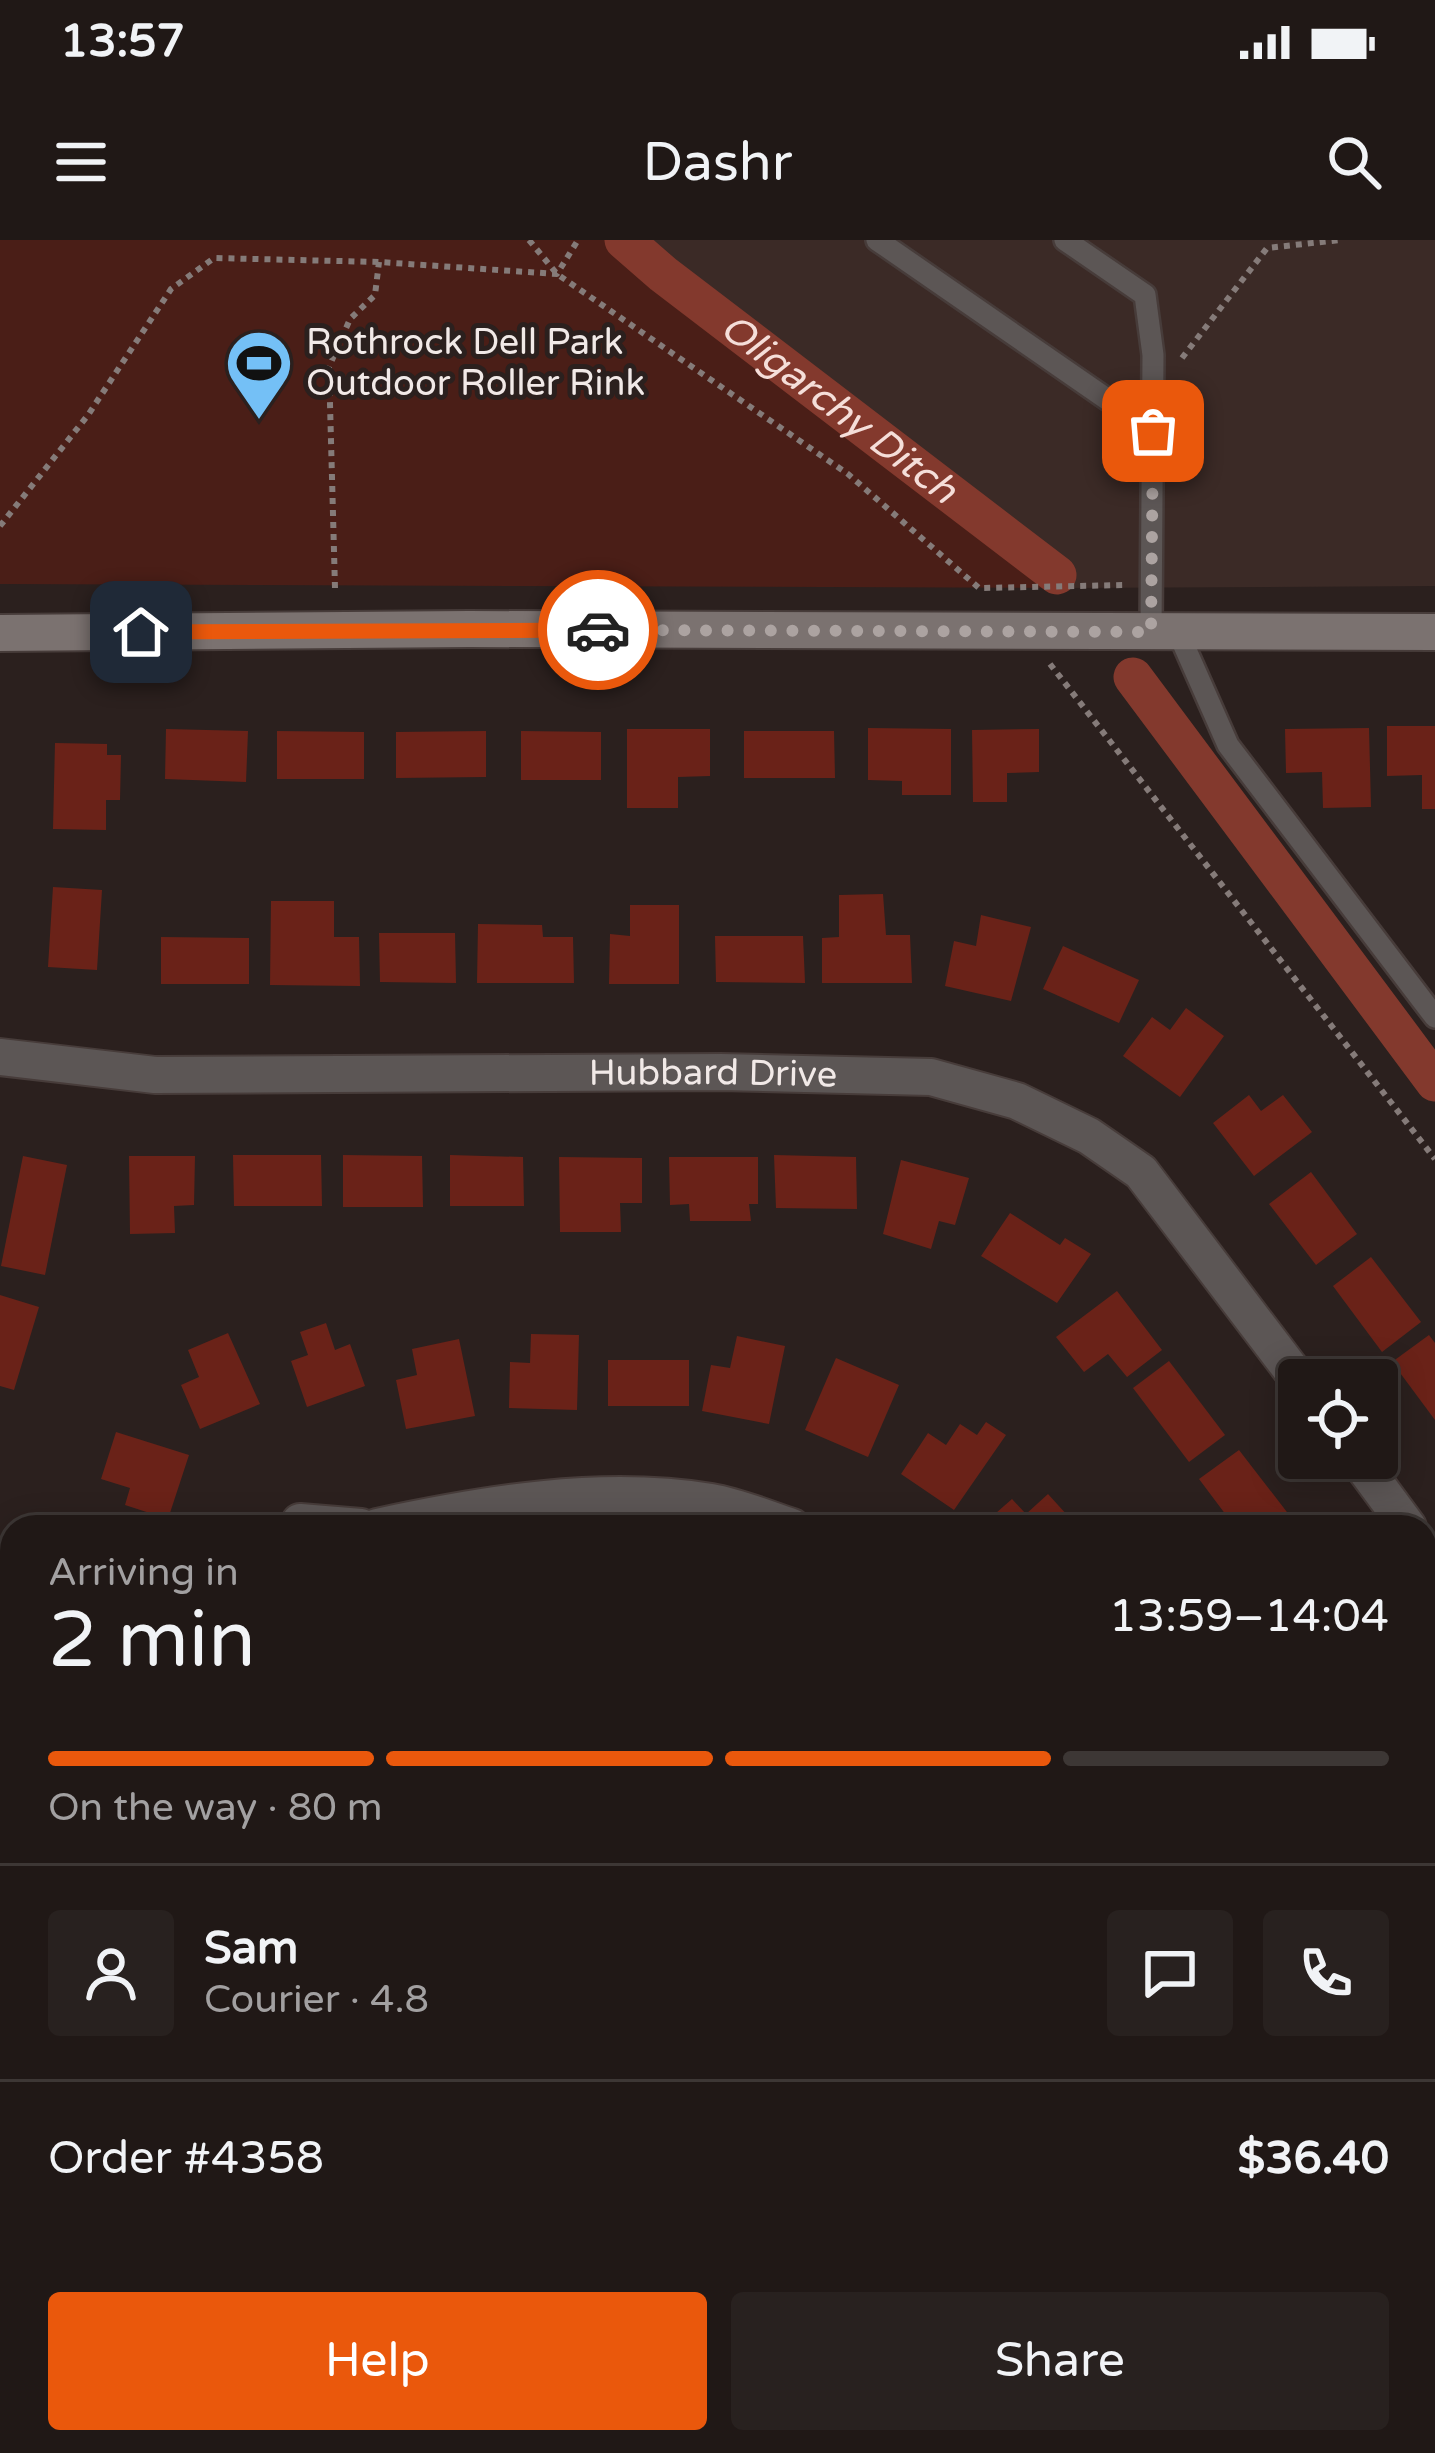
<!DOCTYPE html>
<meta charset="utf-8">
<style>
body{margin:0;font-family:"Varela Round",sans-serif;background:#28211f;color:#f1f3f6;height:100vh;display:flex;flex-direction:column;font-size:45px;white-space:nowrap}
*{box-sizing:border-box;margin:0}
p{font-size:39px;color:#a2a0a1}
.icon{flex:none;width:66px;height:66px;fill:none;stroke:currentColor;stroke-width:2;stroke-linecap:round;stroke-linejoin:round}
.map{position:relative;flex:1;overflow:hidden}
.sheet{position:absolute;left:0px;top:1275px;width:1437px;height:939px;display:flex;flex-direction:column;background:#201816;border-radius:36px 36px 0 0;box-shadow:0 6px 30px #0003,0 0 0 3px #3d3735}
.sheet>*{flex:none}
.buttons{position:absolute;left:1278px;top:1119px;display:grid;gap:24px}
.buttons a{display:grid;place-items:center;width:120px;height:120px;border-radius:12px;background:#201816;box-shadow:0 6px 30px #0003,0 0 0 3px #3d3735;font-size:60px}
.pin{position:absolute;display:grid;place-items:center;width:102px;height:102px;color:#fff;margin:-51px;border-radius:24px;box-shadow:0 6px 18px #0006}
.courier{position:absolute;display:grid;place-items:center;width:120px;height:120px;margin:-60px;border:9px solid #ea580c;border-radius:50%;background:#fff;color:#222;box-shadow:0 3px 15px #0007}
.overview em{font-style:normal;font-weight:600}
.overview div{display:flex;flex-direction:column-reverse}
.overview{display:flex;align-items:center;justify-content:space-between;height:204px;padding:0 48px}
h1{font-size:78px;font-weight:600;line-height:90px}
.bar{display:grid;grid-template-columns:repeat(4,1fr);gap:18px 12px;align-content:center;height:144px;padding:0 48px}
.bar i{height:15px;border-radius:9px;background:#3d3735}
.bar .current{background:#ea580c}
.bar p{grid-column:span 4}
.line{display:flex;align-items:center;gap:30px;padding:0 48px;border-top:3px solid #3d3735}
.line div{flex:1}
.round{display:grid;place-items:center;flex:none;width:126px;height:126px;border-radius:12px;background:#28211f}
.action{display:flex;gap:24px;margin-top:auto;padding:24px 48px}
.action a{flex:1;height:138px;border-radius:12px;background:#ea580c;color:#fff;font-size:48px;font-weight:600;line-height:138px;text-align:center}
.action a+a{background:#28211f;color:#f1f3f6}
.status{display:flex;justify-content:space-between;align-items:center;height:84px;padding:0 60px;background:#201816;direction:ltr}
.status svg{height:33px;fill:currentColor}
header{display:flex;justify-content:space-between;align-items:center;height:156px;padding:0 48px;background:#201816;font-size:54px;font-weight:600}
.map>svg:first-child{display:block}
.built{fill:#3b2a26}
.green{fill:#4a1e17}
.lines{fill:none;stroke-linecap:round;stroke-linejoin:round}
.canal{stroke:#83392d;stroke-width:39}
.building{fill:#6a2218}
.lane-casing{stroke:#473c3a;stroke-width:26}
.street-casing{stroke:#473c3a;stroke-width:40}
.secondary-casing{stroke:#473c3a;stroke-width:40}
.path{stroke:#857b79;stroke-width:6;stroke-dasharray:6 6;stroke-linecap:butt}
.lane{stroke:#5c5655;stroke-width:21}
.street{stroke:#5c5655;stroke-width:36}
.secondary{stroke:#7b7270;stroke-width:36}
.done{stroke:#aca3a1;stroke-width:12;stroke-dasharray:0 21.6}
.route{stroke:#ea580c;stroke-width:15}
.labels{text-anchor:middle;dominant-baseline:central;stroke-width:10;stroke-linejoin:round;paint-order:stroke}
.poi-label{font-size:36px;fill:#f1e9e7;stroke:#2b201e;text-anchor:start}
.street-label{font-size:36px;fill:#f1e9e7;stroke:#2b201e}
.water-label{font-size:39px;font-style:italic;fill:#f5ded9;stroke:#2b201e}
</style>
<div class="status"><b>13:57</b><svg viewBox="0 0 49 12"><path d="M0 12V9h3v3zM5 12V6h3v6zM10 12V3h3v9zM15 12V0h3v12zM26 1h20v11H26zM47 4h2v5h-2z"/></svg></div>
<header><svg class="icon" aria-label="menu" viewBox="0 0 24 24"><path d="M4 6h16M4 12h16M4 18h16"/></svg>Dashr<svg class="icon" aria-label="search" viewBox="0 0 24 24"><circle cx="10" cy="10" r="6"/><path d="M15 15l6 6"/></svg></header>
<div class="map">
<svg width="1435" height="2213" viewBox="0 0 1435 2213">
<rect width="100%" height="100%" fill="#2b201e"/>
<!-- built -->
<path class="built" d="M 624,0 L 1435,0 L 1435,346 L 1065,348 L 663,35 Z"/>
<!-- green -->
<path class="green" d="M 0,0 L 624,0 L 663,35 L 1065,348 L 0,344 Z"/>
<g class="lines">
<!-- canal -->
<g class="canal">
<path id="s1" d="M 624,0 L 663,34 L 1057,335"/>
<path d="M 1133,437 L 1435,842"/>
</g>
</g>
<!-- building -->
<g class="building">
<path d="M 1387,486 L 1435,486 L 1435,569 L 1422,569 L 1422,535 L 1387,536 Z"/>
<path d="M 868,488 L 951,489 L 951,555 L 902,555 L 902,541 L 868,540 Z"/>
<path d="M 1369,488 L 1371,567 L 1323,568 L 1322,532 L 1286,533 L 1285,489 Z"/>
<path d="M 166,489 L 248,491 L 246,542 L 165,539 Z"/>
<path d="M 627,489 L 710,489 L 710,536 L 678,537 L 678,568 L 627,568 Z"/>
<path d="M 1039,489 L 1039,532 L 1007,533 L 1007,562 L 973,562 L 972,490 Z"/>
<path d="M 277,491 L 364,492 L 364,539 L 277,539 Z"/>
<path d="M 486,491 L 486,537 L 396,538 L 396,492 Z"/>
<path d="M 521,491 L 601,492 L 601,540 L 521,540 Z"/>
<path d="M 744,491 L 834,491 L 835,538 L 744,538 Z"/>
<path d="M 55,503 L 107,504 L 107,515 L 121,515 L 120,560 L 106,560 L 106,590 L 53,589 Z"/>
<path d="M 53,647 L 102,650 L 97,730 L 48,727 Z"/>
<path d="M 883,654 L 886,695 L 910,695 L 912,743 L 822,743 L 822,698 L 839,697 L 839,655 Z"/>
<path d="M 271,661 L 334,661 L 334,697 L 359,697 L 360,746 L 270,745 Z"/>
<path d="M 630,665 L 679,665 L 679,744 L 609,744 L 610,694 L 630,696 Z"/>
<path d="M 981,675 L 1031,687 L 1011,761 L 945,746 L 954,701 L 976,706 Z"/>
<path d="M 478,684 L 542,685 L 543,697 L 573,697 L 574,743 L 477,743 Z"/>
<path d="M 379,693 L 455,693 L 456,743 L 380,742 Z"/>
<path d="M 715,696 L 803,696 L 805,743 L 716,742 Z"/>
<path d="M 161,697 L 249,698 L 249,744 L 161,744 Z"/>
<path d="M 1063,706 L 1139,740 L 1119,783 L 1043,749 Z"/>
<path d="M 1186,768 L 1224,796 L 1180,857 L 1123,816 L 1152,777 L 1170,790 Z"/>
<path d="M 1249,855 L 1261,871 L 1283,855 L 1312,892 L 1254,936 L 1213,883 Z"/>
<path d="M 233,915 L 321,915 L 322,966 L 234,966 Z"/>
<path d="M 343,915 L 422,916 L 423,967 L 343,967 Z"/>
<path d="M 450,915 L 523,917 L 524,966 L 450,966 Z"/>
<path d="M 774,915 L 856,917 L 857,969 L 776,968 Z"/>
<path d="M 23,916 L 67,925 L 45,1035 L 1,1026 Z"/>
<path d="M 129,916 L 195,916 L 194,965 L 174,966 L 175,993 L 130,994 Z"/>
<path d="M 559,917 L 642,918 L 642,963 L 620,963 L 621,992 L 560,992 Z"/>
<path d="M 669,917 L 758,917 L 758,964 L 749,964 L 751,981 L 690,981 L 689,964 L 670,965 Z"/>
<path d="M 901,920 L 969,938 L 955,985 L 939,981 L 931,1009 L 883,994 Z"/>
<path d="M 1311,932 L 1357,994 L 1316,1025 L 1269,964 Z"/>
<path d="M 1010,973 L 1060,1005 L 1065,998 L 1091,1014 L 1057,1063 L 981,1016 Z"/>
<path d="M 1371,1017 L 1421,1082 L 1382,1112 L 1333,1046 Z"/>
<path d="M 1117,1051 L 1162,1110 L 1127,1137 L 1108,1114 L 1084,1132 L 1056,1097 Z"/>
<path d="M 0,1055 L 39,1067 L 14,1150 L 0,1146 Z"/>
<path d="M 326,1083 L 335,1110 L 350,1104 L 365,1146 L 307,1167 L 291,1121 L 308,1115 L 300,1092 Z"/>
<path d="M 228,1093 L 260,1164 L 200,1189 L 181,1145 L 199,1137 L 188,1110 Z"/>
<path d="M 531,1094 L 579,1095 L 577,1170 L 509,1168 L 510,1122 L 530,1123 Z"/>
<path d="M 1429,1095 L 1435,1103 L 1435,1180 L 1392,1122 Z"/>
<path d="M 737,1096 L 785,1106 L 769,1184 L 702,1171 L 711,1125 L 730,1128 Z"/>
<path d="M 459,1099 L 475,1176 L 406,1189 L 396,1140 L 417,1135 L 412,1109 Z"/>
<path d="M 836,1118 L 899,1145 L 868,1217 L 805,1190 Z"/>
<rect x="608" y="1120" width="81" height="46"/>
<path d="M 1169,1121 L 1225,1195 L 1189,1222 L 1133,1148 Z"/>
<path d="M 986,1182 L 1006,1195 L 954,1270 L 901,1234 L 928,1193 L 946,1205 L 960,1184 L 977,1195 Z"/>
<path d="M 116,1192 L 189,1215 L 168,1279 L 125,1265 L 130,1248 L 101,1239 Z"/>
<path d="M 1239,1210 L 1290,1276 L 1277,1287 L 1220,1287 L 1217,1282 L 1226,1275 L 1199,1239 Z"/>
<path d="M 1048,1254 L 1078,1287 L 980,1287 L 1012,1259 L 1026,1274 Z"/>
<path d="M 1435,1483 L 1435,1541 L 1425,1549 L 1425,1490 Z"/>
<path d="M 0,1650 L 12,1650 L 12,1698 L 0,1697 Z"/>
<path d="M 1425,1876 L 1435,1880 L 1435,1936 L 1425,1933 Z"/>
</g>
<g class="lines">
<defs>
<g id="lane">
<path d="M 877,0 L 1153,191"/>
<path d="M 1065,0 L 1145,55 L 1153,115 L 1151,392"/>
<path d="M 1178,392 L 1228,505 L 1435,777"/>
</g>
<g id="street">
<path id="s2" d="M 0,817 L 155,835 L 721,832 L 931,837 L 1017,861 L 1089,896 L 1141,932 L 1299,1140"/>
<path d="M 1357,1218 L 1408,1287"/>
<path d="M 299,1287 L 300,1282 L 361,1287"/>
<path d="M 377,1287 C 484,1264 601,1244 711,1262 C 739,1267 765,1278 792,1287"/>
<path d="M 1425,1310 L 1435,1324"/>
<path d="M 0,1788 L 12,1789"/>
<path d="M 1425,2035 L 1435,2038"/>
</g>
<g id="secondary">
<path d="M 0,393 L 469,389 L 1435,392"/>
<path d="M 0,2156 L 12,2157"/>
<path d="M 510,2202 L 588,2213"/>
</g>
</defs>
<!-- lane casing -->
<use href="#lane" class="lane-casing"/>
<!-- street casing -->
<use href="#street" class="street-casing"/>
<!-- secondary casing -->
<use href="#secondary" class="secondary-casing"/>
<!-- path -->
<g class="path">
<path d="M 529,0 L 557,34 L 848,234 L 979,348 L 1124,345"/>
<path d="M 1182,118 L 1267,8 L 1340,0"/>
<path d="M 0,286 L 88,175 L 171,49 L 214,18 L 379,22 L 557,34 L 578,0"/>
<path d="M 335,348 L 329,127 L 350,79 L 375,55 L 379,22"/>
<path d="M 1050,424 L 1435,919"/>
<path d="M 0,2083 L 12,2083"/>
<path d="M 932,2202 L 985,2213"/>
</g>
<!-- lane -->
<use href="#lane" class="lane"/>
<!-- street -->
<use href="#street" class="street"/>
<!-- secondary -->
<use href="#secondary" class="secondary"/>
</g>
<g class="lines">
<!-- done -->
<path class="done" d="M 598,390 L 1151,392 L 1153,191"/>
<!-- route -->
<path class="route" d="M 141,392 L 598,390"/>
</g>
<!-- icons -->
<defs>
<symbol id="stadium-pin" viewBox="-11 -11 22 30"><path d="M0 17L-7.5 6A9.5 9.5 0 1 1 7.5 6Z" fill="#74c0f6" stroke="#2b201e"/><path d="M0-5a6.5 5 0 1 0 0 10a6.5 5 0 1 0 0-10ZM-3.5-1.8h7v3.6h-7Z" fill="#111"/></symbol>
</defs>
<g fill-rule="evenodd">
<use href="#stadium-pin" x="221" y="85" width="76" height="104"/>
</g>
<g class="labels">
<!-- poi labels -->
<g class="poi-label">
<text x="306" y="102">Rothrock Dell Park<tspan x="306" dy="41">Outdoor Roller Rink</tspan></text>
</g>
<!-- street labels -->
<g class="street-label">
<text stroke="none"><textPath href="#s2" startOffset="714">Hubbard Drive</textPath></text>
</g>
<!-- water labels -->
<g class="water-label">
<text stroke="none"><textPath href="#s1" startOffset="273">Oligarchy Ditch</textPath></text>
</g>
</g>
</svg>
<div class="buttons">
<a><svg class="icon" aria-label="locate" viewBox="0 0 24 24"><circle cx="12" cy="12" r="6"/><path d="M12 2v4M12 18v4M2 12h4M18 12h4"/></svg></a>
</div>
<div class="pin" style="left:1153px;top:191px;background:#ea580c"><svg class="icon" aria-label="bag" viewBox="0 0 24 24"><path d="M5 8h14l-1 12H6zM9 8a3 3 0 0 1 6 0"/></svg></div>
<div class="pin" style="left:141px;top:392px;background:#1f2937"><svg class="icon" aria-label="home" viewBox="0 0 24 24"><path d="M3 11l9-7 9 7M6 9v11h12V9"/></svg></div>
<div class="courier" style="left:598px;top:390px"><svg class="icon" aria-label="car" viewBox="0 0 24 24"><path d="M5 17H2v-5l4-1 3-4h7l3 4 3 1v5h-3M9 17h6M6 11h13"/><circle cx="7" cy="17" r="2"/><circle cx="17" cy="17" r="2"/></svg></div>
<section class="sheet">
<div class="overview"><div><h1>2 min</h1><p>Arriving in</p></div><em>13:59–14:04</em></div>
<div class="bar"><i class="current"></i><i class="current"></i><i class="current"></i><i></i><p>On the way · 80 m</p></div>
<div class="line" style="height:216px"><a class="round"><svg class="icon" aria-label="person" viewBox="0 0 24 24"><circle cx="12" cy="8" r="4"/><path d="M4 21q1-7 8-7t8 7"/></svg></a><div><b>Sam</b><p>Courier · 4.8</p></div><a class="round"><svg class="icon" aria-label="chat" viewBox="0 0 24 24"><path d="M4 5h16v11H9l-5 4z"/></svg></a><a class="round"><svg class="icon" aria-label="phone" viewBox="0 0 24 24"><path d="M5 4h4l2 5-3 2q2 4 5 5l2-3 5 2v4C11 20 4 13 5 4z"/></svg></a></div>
<div class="line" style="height:156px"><div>Order #4358</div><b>$36.40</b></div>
<div class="action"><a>Help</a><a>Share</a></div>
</section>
</div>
